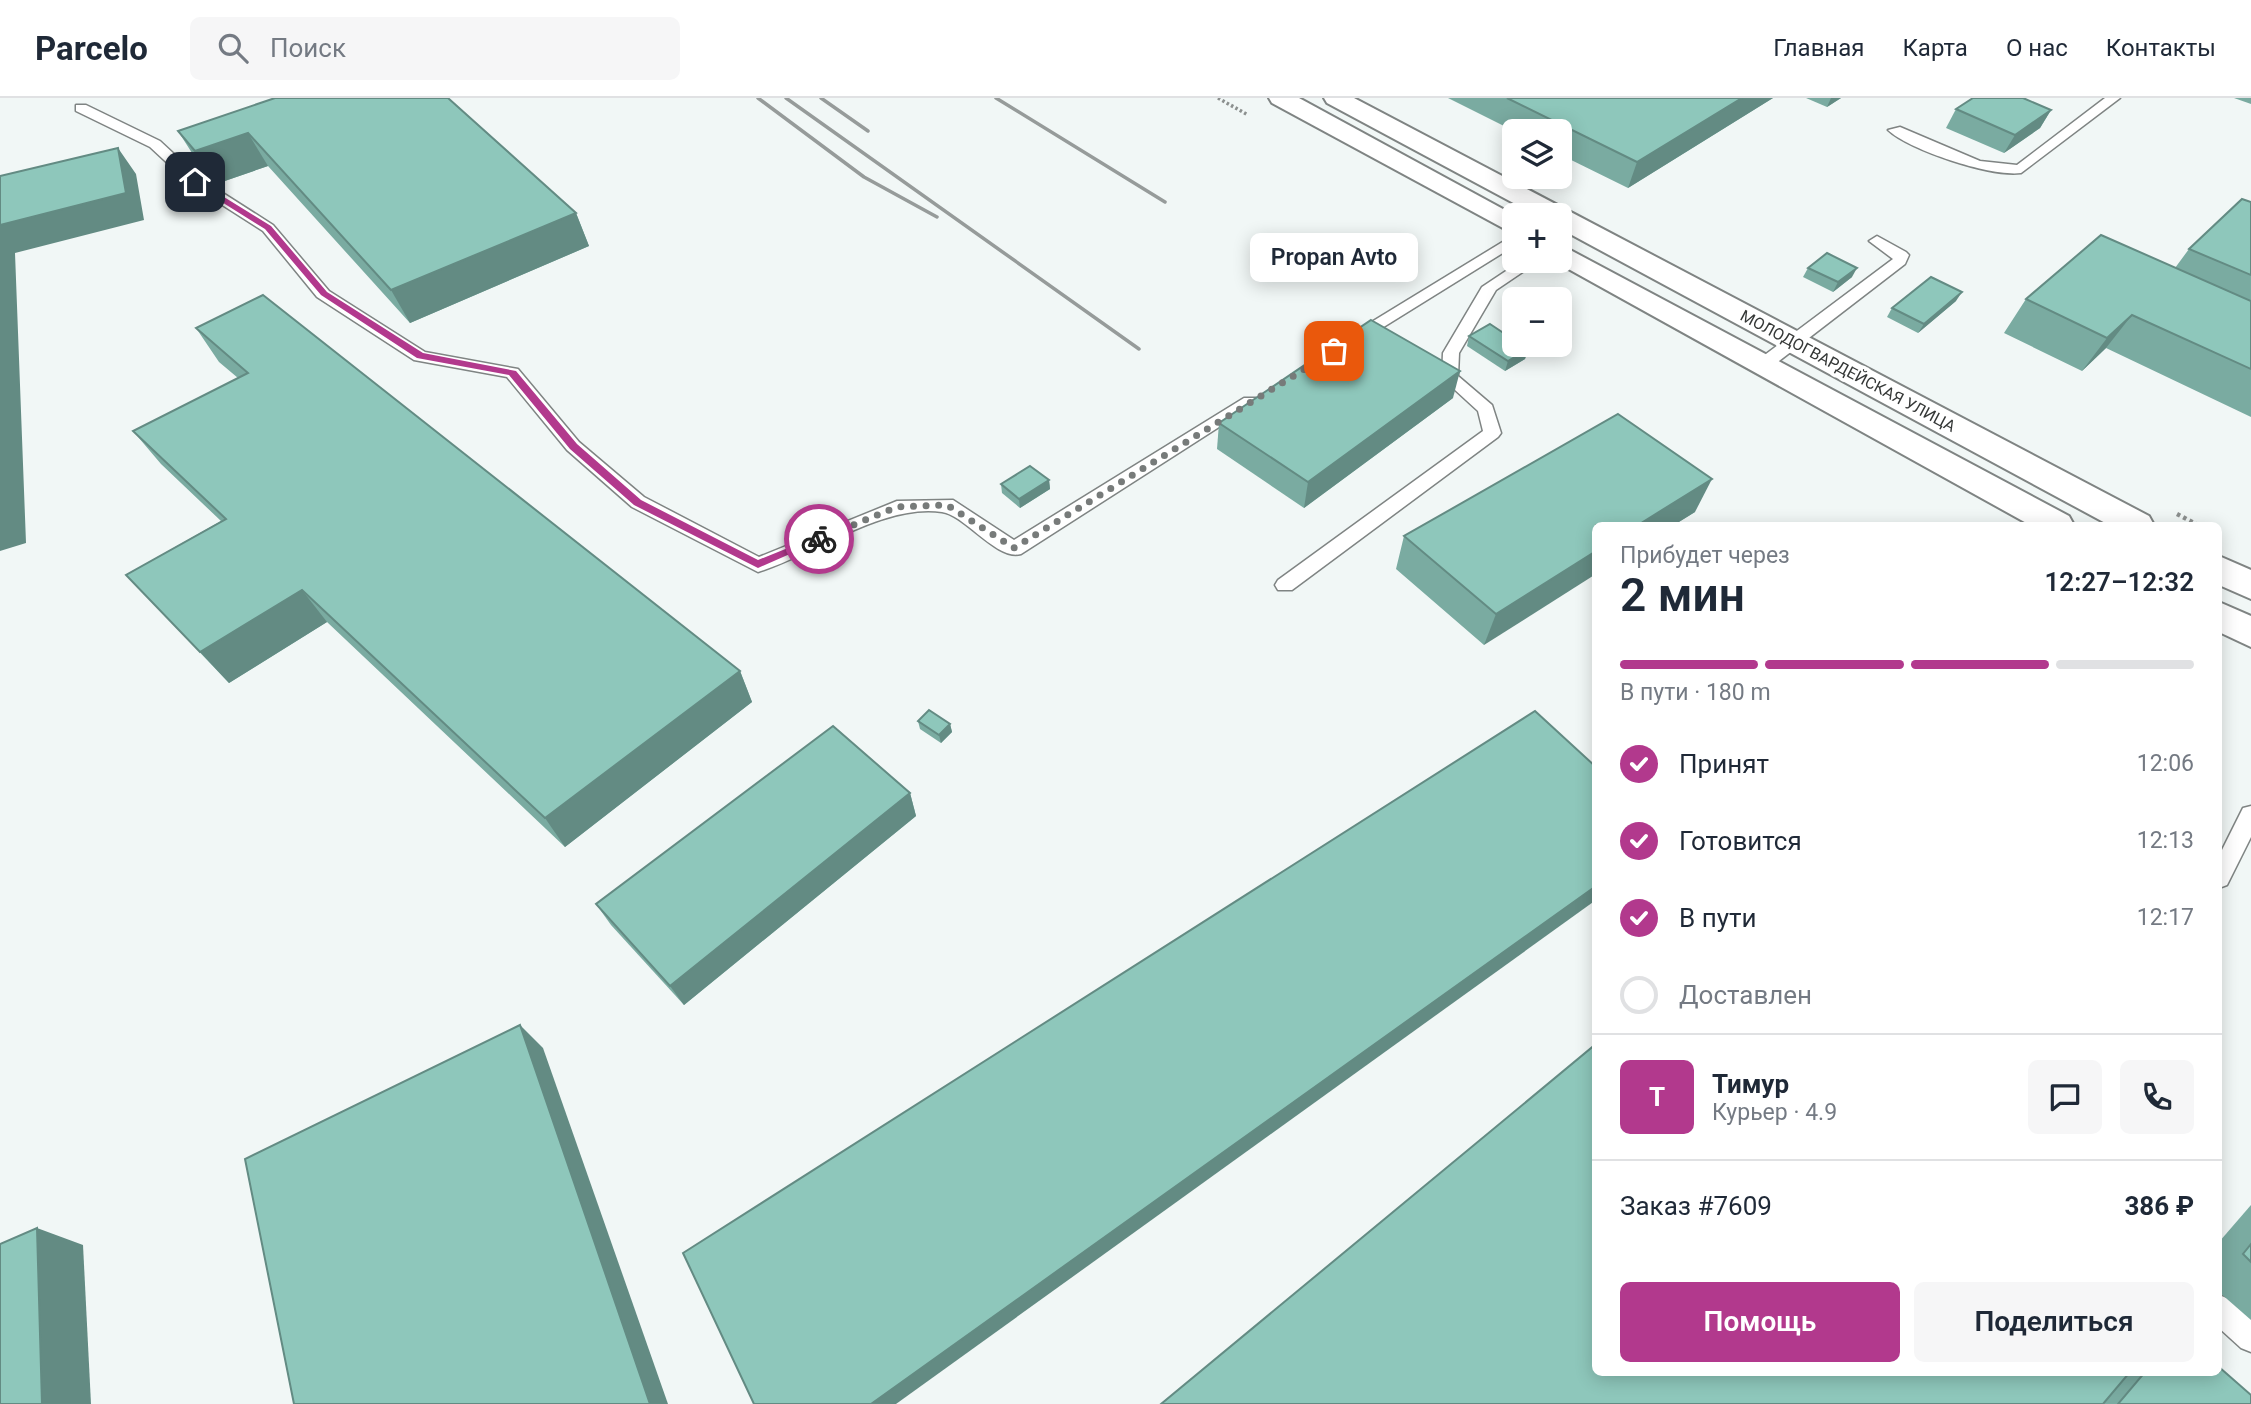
<!DOCTYPE html>
<html lang="ru">
<meta charset="utf-8">
<style>
body{margin:0;font-family:Roboto,sans-serif;background:#f6f6f7;color:#1f2937;height:100vh;display:flex;flex-direction:column;font-size:26px;white-space:nowrap}
*{box-sizing:border-box;margin:0}
p{font-size:23px;color:#747a83}
.icon{flex:none;width:38px;height:38px;fill:none;stroke:currentColor;stroke-width:2;stroke-linecap:round;stroke-linejoin:round}
.map{position:relative;flex:1;overflow:hidden}
.drawer{position:absolute;left:1592px;top:424px;width:630px;height:854px;display:flex;flex-direction:column;background:#fff;border-radius:10px;box-shadow:0 4px 18px #0003}
.drawer>*{flex:none}
.tools{position:absolute;left:1502px;top:21px;display:grid;gap:14px}
.tools a{display:grid;place-items:center;width:70px;height:70px;border-radius:10px;background:#fff;box-shadow:0 4px 18px #0003;font-size:35px}
.pin{position:absolute;display:grid;place-items:center;width:60px;height:60px;color:#fff;margin:-30px;border-radius:14px;box-shadow:0 4px 10px #0006}
.courier{position:absolute;display:grid;place-items:center;width:70px;height:70px;margin:-35px;border:5px solid #b2398d;border-radius:50%;background:#fff;color:#222;box-shadow:0 2px 9px #0007}
.bubble{position:absolute;height:49px;border-radius:10px;background:#fff;box-shadow:0 4px 18px #0003;font-size:23px;font-weight:600;line-height:49px;text-align:center}
.overview em{font-style:normal;font-weight:600}
.overview div{display:flex;flex-direction:column-reverse}
.overview{display:flex;align-items:center;justify-content:space-between;height:119px;padding:0 28px}
h1{font-size:46px;font-weight:600;line-height:52px}
.bar{display:grid;grid-template-columns:repeat(4,1fr);gap:10px 7px;align-content:center;height:84px;padding:0 28px}
.bar i{height:9px;border-radius:5px;background:#e0e1e3}
.bar .active{background:#b2398d}
.bar p{grid-column:span 4}
.line{display:flex;align-items:center;gap:18px;padding:0 28px;border-top:2px solid #e0e1e3}
.line div{flex:1}
.round{display:grid;place-items:center;flex:none;width:74px;height:74px;border-radius:10px;background:#f6f6f7}
ol{padding:0 28px;list-style:none}
li{display:flex;align-items:center;gap:21px;height:77px}
li p{margin-inline-start:auto}
li .icon{padding:7px;border-radius:50%;background:#b2398d;color:#fff;stroke-width:4}
li:last-child{color:#747a83}
li i{width:38px;height:38px;border:4px solid #e0e1e3;border-radius:50%}
.primary-button{display:flex;gap:14px;margin-top:auto;padding:14px 28px}
.primary-button a{flex:1;height:80px;border-radius:10px;background:#b2398d;color:#fff;font-size:28px;font-weight:600;line-height:80px;text-align:center}
.primary-button a+a{background:#f6f6f7;color:#1f2937}
header{display:flex;align-items:center;gap:42px;box-sizing:border-box;height:98px;padding:0 35px;background:#fff;border-bottom:2px solid #e0e1e3}
header strong{font-size:33px}
nav{display:flex;gap:38px;margin-inline-start:auto;font-size:24px}
.search{width:490px;height:63px;background:#f6f6f7;display:flex;align-items:center;gap:18px;box-sizing:border-box;padding:0 24px;border-radius:10px;color:#747a83;font-size:26px}
.map>svg:first-child{display:block}
.lines{fill:none;stroke-linecap:round;stroke-linejoin:round}
.lane-casing{stroke:#7f8483;stroke-width:3}
.secondary-casing{stroke:#7f8483;stroke-width:4}
.path-far1{stroke:#8b8f8e;stroke-width:3.5;stroke-dasharray:2.5 2.5;stroke-linecap:butt}
.path{stroke:#8b8f8e;stroke-width:4.5;stroke-dasharray:3.5 3.5;stroke-linecap:butt}
.lane{fill:#fff;fill-rule:evenodd}
.secondary{fill:#fff;fill-rule:evenodd}
.rail{stroke:#969b9a;stroke-width:3.5}
.wall{fill:#7aaba1}
.shaded-wall{fill:#638b83}
.building{fill:#8ec7bb;stroke:#638b83;stroke-width:2}
.route{fill:#b2398d}
.done{stroke:#777b7a;stroke-width:7;stroke-dasharray:0 12.6}
.labels{text-anchor:middle;dominant-baseline:central;stroke-width:7;stroke-linejoin:round;paint-order:stroke}
.far-street-label{font-size:16px;fill:#353837;stroke:#fff}
</style>
<header>
<strong>Parcelo</strong>
<div class="search"><svg class="icon" aria-label="search" viewBox="0 0 24 24"><circle cx="10" cy="10" r="6"/><path d="M15 15l6 6"/></svg>Поиск</div>
<nav><a>Главная</a><a>Карта</a><a>О нас</a><a>Контакты</a></nav>
</header>
<div class="map">
<svg width="2251" height="1306" viewBox="0 0 2251 1306">
<rect width="100%" height="100%" fill="#f1f7f6"/>
<g class="lines">
<defs>
<g id="lane">
<path d="M 2105,0 L 2120,0 L 2021,75 C 1991,79 1909,52 1888,32 L 1900,29 L 1980,63 L 2017,67 Z"/>
<path d="M 76,7 L 86,7 L 160,43 L 201,81 L 273,127 L 329,193 L 425,254 L 518,271 L 579,344 L 644,399 L 759,459 L 897,403 L 953,402 L 1014,442 L 1244,300 L 1256,300 L 1258,304 L 1021,456 C 997,463 965,417 942,414 C 884,405 813,457 758,474 L 632,409 L 567,352 L 507,279 L 414,262 L 317,199 L 263,133 L 191,87 L 150,49 L 76,13 Z"/>
<path d="M 1514,137 L 1514,148 L 1361,243 L 1349,243 L 1347,239 Z"/>
<path d="M 1877,138 L 1906,154 L 1909,157 L 1905,166 L 1770,270 L 1758,270 L 1758,262 L 1893,161 L 1869,143 Z"/>
<path d="M 1521,163 L 1539,163 L 1496,192 L 1459,255 L 1458,278 L 1492,307 L 1501,335 L 1498,339 L 1292,492 L 1278,492 L 1275,487 L 1278,482 L 1483,333 L 1478,313 L 1442,280 L 1443,255 L 1482,189 Z"/>
<path d="M 2251,708 L 2251,739 L 2227,787 L 2219,790 L 2219,758 L 2243,710 Z"/>
<path d="M 2219,1197 L 2229,1201 L 2251,1221 L 2251,1254 L 2241,1250 L 2219,1230 Z"/>
</g>
<g id="secondary">
<path d="M 1269,0 L 1299,0 L 1514,117 L 1514,136 L 1272,5 Z"/>
<path d="M 1324,0 L 1354,0 L 2149,418 L 2154,427 L 2109,427 L 1559,130 L 1559,117 L 1536,117 L 1327,5 Z"/>
<path d="M 1559,146 L 2069,418 L 2074,427 L 2030,427 L 1554,163 L 1559,163 Z"/>
<path d="M 2219,458 L 2251,472 L 2251,501 L 2219,487 Z"/>
<path d="M 2219,504 L 2251,518 L 2251,549 L 2219,534 Z"/>
</g>
</defs>
<!-- lane casing -->
<use href="#lane" class="lane-casing"/>
<!-- secondary casing -->
<use href="#secondary" class="secondary-casing"/>
<!-- path-far1 -->
<path class="path-far1" d="M 1218,0 L 1248,17"/>
<!-- path -->
<path class="path" d="M 2177,416 L 2198,427"/>
<!-- lane -->
<use href="#lane" class="lane"/>
<!-- secondary -->
<use href="#secondary" class="secondary"/>
<!-- rail -->
<g class="rail">
<path d="M 758,0 L 864,79 L 937,119"/>
<path d="M 786,0 L 1139,251"/>
<path d="M 821,0 L 868,33"/>
<path d="M 996,0 L 1165,104"/>
</g>
</g>
<!-- wall -->
<g class="wall">
<path d="M 275,0 L 576,115 L 589,148 L 410,225 L 268,68 L 216,86 L 199,66 L 178,33 Z"/>
<path d="M 1448,0 L 1773,0 L 1628,90 L 1559,56 L 1559,33 L 1514,33 Z"/>
<path d="M 1806,0 L 1841,0 L 1827,9 Z"/>
<path d="M 2234,0 L 2251,0 L 2251,6 Z"/>
<path d="M 1956,11 L 2051,12 L 2040,30 L 2004,55 L 1946,30 Z"/>
<path d="M 2251,104 L 2251,319 L 2106,250 L 2082,273 L 2004,235 L 2026,201 L 2175,170 L 2189,151 Z"/>
<path d="M 1808,170 L 1852,179 L 1833,194 L 1803,179 Z"/>
<path d="M 1956,203 L 1918,235 L 1887,219 L 1892,210 Z"/>
<path d="M 196,230 L 740,573 L 752,604 L 565,749 L 327,524 L 229,585 L 126,477 L 221,423 L 161,366 L 133,333 L 238,280 L 219,264 Z"/>
<path d="M 1469,238 L 1528,251 L 1525,261 L 1505,273 L 1467,248 Z"/>
<path d="M 1453,300 L 1304,410 L 1217,351 L 1219,325 Z"/>
<path d="M 1049,382 L 1050,391 L 1020,410 L 1002,395 L 1001,386 Z"/>
<path d="M 1695,414 L 1674,427 L 1596,427 L 1484,547 L 1396,471 L 1404,438 Z"/>
<path d="M 918,623 L 950,626 L 952,634 L 941,645 L 920,631 Z"/>
<path d="M 910,695 L 916,718 L 684,907 L 611,827 L 596,806 Z"/>
<path d="M 2251,1107 L 2251,1222 L 2219,1194 L 2219,1144 Z"/>
<path d="M 1596,1274 L 2219,1274 L 2251,1306 L 1161,1306 Z"/>
</g>
<!-- shaded-wall -->
<g class="shaded-wall">
<path d="M 1742,0 L 1773,0 L 1628,90 L 1637,64 Z"/>
<path d="M 1831,0 L 1841,0 L 1827,9 Z"/>
<path d="M 2051,12 L 2040,30 L 2004,55 L 2015,37 Z"/>
<path d="M 248,35 L 268,68 L 216,86 L 195,53 Z"/>
<path d="M 118,50 L 136,76 L 144,122 L 15,155 L 26,445 L 0,453 L 0,127 Z"/>
<path d="M 576,115 L 589,148 L 410,225 L 391,192 Z"/>
<path d="M 1857,170 L 1852,179 L 1833,194 L 1838,184 Z"/>
<path d="M 1962,194 L 1956,203 L 1918,235 L 1924,226 Z"/>
<path d="M 2132,217 L 2106,250 L 2082,273 L 2107,240 Z"/>
<path d="M 1528,251 L 1525,261 L 1505,273 L 1508,263 Z"/>
<path d="M 1460,273 L 1453,300 L 1304,410 L 1308,384 Z"/>
<path d="M 1712,381 L 1695,414 L 1674,427 L 1638,427 Z"/>
<path d="M 1049,382 L 1050,391 L 1020,410 L 1019,401 Z"/>
<path d="M 1596,453 L 1596,476 L 1484,547 L 1496,516 Z"/>
<path d="M 302,492 L 327,524 L 229,585 L 200,554 Z"/>
<path d="M 740,573 L 752,604 L 565,749 L 545,720 Z"/>
<path d="M 950,626 L 952,634 L 941,645 L 939,637 Z"/>
<path d="M 910,695 L 916,718 L 684,907 L 670,888 Z"/>
<path d="M 1596,788 L 1596,802 L 896,1306 L 871,1306 Z"/>
<path d="M 520,927 L 543,950 L 668,1306 L 650,1306 Z"/>
<path d="M 37,1130 L 83,1147 L 91,1306 L 42,1306 Z"/>
</g>
<!-- building -->
<g class="building">
<path d="M 275,0 L 448,0 L 576,115 L 391,192 L 248,35 L 195,53 L 178,33 Z"/>
<path d="M 1507,0 L 1742,0 L 1637,64 Z"/>
<path d="M 1973,0 L 2023,0 L 2051,12 L 2015,37 L 1956,11 Z"/>
<path d="M 118,50 L 126,95 L 0,127 L 0,78 Z"/>
<path d="M 2242,101 L 2251,104 L 2251,177 L 2189,151 Z"/>
<path d="M 2101,137 L 2251,203 L 2251,271 L 2132,217 L 2107,240 L 2026,201 Z"/>
<path d="M 1827,155 L 1857,170 L 1838,184 L 1808,170 Z"/>
<path d="M 1931,179 L 1962,194 L 1924,226 L 1892,210 Z"/>
<path d="M 263,197 L 740,573 L 545,720 L 302,492 L 200,554 L 126,477 L 226,421 L 133,333 L 248,275 L 196,230 Z"/>
<path d="M 1371,222 L 1460,273 L 1308,384 L 1219,325 Z"/>
<path d="M 1490,226 L 1514,242 L 1514,247 L 1521,247 L 1528,251 L 1508,263 L 1469,238 Z"/>
<path d="M 1618,316 L 1712,381 L 1638,427 L 1596,427 L 1596,453 L 1496,516 L 1404,438 Z"/>
<path d="M 1030,368 L 1049,382 L 1019,401 L 1001,386 Z"/>
<path d="M 929,612 L 950,626 L 939,637 L 918,623 Z"/>
<path d="M 1535,613 L 1596,669 L 1596,788 L 871,1306 L 754,1306 L 683,1155 Z"/>
<path d="M 833,628 L 910,695 L 670,888 L 596,806 Z"/>
<path d="M 520,927 L 650,1306 L 294,1306 L 245,1061 Z"/>
<path d="M 1596,946 L 1596,1274 L 2130,1274 L 2103,1306 L 1161,1306 Z"/>
<path d="M 37,1130 L 42,1306 L 0,1306 L 0,1146 Z"/>
<path d="M 2251,1146 L 2251,1164 L 2243,1156 Z"/>
<path d="M 2219,1269 L 2251,1297 L 2251,1306 L 2118,1306 L 2145,1274 L 2219,1274 Z"/>
</g>
<!-- route -->
<path class="route" d="M 193,83 L 198,83 L 271,128 L 327,194 L 423,255 L 516,273 L 577,346 L 641,402 L 758,462 L 815,439 L 824,441 L 758,470 L 634,407 L 570,351 L 509,277 L 417,260 L 321,197 L 265,131 L 193,86 Z"/>
<g class="lines">
<!-- done -->
<path class="done" d="M 819,441 L 897,409 L 947,407 L 1014,450 L 1334,253"/>
</g>
<g class="labels">
<!-- far-street labels -->
<g class="far-street-label">
<text transform="translate(1848 273) rotate(28)">МОЛОДОГВАРДЕЙСКАЯ УЛИЦА</text>
</g>
</g>
</svg>
<div class="tools">
<a><svg class="icon" aria-label="layers" viewBox="0 0 24 24"><path d="M12 4l9 5-9 5-9-5zM3 14l9 5 9-5"/></svg></a>
<a>+</a>
<a>−</a>
</div>
<div class="pin" style="left:1334px;top:253px;background:#ea580c"><svg class="icon" aria-label="bag" viewBox="0 0 24 24"><path d="M5 8h14l-1 12H6zM9 8a3 3 0 0 1 6 0"/></svg></div>
<div class="pin" style="left:195px;top:84px;background:#1f2937"><svg class="icon" aria-label="home" viewBox="0 0 24 24"><path d="M3 11l9-7 9 7M6 9v11h12V9"/></svg></div>
<div class="courier" style="left:819px;top:441px"><svg class="icon" aria-label="bike" viewBox="0 0 24 24"><circle cx="6" cy="16" r="4"/><circle cx="18" cy="16" r="4"/><path d="M6 16l4-8h5l3 8M10 8l3 8H6M13 5h3"/></svg></div>
<div class="bubble" style="left:1250px;top:135px;width:168px">Propan Avto</div>
<section class="drawer">
<div class="overview"><div><h1>2 мин</h1><p>Прибудет через</p></div><em>12:27–12:32</em></div>
<div class="bar"><i class="active"></i><i class="active"></i><i class="active"></i><i></i><p>В пути · 180 m</p></div>
<ol>
<li><svg class="icon" aria-label="check" viewBox="0 0 24 24"><path d="M5 12l5 5 9-10"/></svg>Принят<p>12:06</p></li>
<li><svg class="icon" aria-label="check" viewBox="0 0 24 24"><path d="M5 12l5 5 9-10"/></svg>Готовится<p>12:13</p></li>
<li><svg class="icon" aria-label="check" viewBox="0 0 24 24"><path d="M5 12l5 5 9-10"/></svg>В пути<p>12:17</p></li>
<li><i></i>Доставлен</li>
</ol>
<div class="line" style="height:126px"><b class="round" style="background:#b2398d;color:#fff">Т</b><div><b>Тимур</b><p>Курьер · 4.9</p></div><a class="round"><svg class="icon" aria-label="chat" viewBox="0 0 24 24"><path d="M4 5h16v11H9l-5 4z"/></svg></a><a class="round"><svg class="icon" aria-label="phone" viewBox="0 0 24 24"><path d="M5 4h4l2 5-3 2q2 4 5 5l2-3 5 2v4C11 20 4 13 5 4z"/></svg></a></div>
<div class="line" style="height:91px"><div>Заказ #7609</div><b>386 ₽</b></div>
<div class="primary-button"><a>Помощь</a><a>Поделиться</a></div>
</section>
</div>
